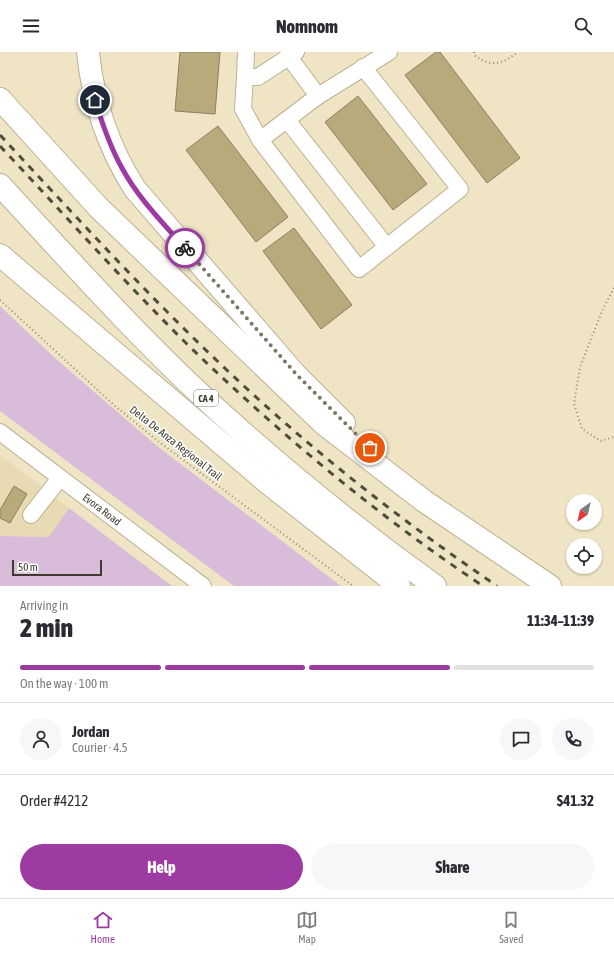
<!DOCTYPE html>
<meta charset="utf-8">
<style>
body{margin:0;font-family:"Asap Condensed",sans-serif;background:#f7f7f7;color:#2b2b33;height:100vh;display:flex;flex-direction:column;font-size:15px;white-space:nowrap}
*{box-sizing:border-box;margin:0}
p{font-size:13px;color:#7c7c81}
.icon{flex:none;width:22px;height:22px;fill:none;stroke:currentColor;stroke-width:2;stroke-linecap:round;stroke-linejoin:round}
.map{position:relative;height:534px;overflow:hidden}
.drawer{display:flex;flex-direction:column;background:#fff;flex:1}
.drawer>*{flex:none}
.needle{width:26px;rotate:214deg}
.buttons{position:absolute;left:566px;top:442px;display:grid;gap:8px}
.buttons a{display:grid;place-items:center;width:36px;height:36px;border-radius:50%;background:#fff;box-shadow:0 1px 3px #0004;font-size:20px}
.scale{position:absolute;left:12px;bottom:10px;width:90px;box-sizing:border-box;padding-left:4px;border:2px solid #3f3b2e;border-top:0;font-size:11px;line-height:14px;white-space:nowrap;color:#3f3b2e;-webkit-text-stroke:3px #fff;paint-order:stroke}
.pin{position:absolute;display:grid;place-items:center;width:34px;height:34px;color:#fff;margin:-17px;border:2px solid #fff;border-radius:50%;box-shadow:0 1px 4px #0007}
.courier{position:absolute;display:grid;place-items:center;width:40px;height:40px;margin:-20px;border:3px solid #9d3ba3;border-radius:50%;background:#fff;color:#222;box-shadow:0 1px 5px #0007}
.summary em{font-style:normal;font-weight:800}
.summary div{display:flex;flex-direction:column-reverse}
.summary{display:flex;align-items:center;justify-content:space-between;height:68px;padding:0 20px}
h1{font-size:26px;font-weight:800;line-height:30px}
.bar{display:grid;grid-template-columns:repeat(4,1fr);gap:6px 4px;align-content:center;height:48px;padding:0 20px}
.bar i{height:5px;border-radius:3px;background:#e1e1e2}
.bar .active{background:#9d3ba3}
.bar p{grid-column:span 4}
.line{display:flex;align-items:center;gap:10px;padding:0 20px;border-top:1px solid #e1e1e2}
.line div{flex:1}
.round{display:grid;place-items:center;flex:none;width:42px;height:42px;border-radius:21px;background:#f7f7f7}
.cta{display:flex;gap:8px;margin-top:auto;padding:8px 20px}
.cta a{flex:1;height:46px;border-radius:24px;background:#9d3ba3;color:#fff;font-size:16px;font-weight:800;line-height:46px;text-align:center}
.cta a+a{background:#f7f7f7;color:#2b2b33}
header{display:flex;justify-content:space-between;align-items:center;height:52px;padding:0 20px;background:#fff;font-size:18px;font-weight:800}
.menu{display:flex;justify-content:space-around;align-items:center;height:56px;border-top:1px solid #e1e1e2;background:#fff;font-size:11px;color:#7c7c81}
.menu a{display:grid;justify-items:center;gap:2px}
.menu .active{color:#9d3ba3}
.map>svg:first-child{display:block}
.built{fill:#e8dbb4}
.green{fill:#d9bcda}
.building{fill:#b9aa7b;stroke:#897f62}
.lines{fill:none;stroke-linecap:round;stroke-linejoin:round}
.minor-casing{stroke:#bbb193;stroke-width:18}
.highway-casing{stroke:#bbb193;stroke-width:24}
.path{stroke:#928b75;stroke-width:2;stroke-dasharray:1 3;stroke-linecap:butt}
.minor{stroke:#fff;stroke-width:16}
.highway{stroke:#fff;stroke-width:22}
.rail{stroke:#514d3e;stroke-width:3;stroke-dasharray:7 7;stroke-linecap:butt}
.done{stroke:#7d7663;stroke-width:4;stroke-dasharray:0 7.2}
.route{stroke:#9d3ba3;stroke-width:5}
.labels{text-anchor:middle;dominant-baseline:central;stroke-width:3;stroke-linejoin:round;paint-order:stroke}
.shield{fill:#fff;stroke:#79766d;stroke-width:1}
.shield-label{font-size:10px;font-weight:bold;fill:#3f3b2e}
.street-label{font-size:11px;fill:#3f3b2e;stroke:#fff}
</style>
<header><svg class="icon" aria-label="menu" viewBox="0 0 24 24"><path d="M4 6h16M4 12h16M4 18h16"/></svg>Nomnom<svg class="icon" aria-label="search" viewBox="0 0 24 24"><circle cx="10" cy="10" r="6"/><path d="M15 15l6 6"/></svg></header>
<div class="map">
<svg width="614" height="534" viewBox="0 0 614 534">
<rect width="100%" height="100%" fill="#efe5c5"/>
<!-- built -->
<path class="built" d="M 0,403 L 69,456 L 49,485 L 0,484 Z"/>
<!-- green -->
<g class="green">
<path d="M 0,254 L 56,307 L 157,394 L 341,534 L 234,534 L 0,359 Z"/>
<path d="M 69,456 L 172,534 L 0,534 L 0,484 L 49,485 Z"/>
</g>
<!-- building -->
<g class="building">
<path d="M 180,0 L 220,0 L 215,62 L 175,59 Z"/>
<path d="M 436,0 L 440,0 L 520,106 L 487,131 L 405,23 Z"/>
<path d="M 358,44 L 427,132 L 393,158 L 325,70 Z"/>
<path d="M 218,74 L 288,165 L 256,190 L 186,98 Z"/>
<path d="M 294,176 L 352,253 L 321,277 L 263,199 Z"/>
<path d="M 14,434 L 27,442 L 10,471 L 0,466 L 0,458 Z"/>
</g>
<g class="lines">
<defs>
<g id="minor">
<path d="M 246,0 L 245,25 L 258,25 L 296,0"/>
<path d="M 289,5 L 318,44"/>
<path d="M 245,25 L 243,57 L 260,88 L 359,217 L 460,137 L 363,15"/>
<path d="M 287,68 L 387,195"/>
<path d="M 260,88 L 318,44 L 389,0"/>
<path id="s1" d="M 0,380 L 203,534"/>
<path d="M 31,463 L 60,426"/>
</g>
<g id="highway">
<path d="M 88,0 C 93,50 108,95 135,137 L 295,322 L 344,371"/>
<path d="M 0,47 L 98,155 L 324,372 L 424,449 L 550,534"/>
<path d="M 0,133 C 72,211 144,292 223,363 C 291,424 361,481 435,534"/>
<path d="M 0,203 L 268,431 L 399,534"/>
</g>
</defs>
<!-- minor casing -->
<use href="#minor" class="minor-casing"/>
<!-- highway casing -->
<use href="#highway" class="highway-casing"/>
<!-- path -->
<g class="path">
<path d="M 474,0 L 474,3 C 492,16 502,12 518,0"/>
<path d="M 614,236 L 603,257 L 580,315 L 574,352 L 582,377 L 601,389 L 614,385"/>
<path d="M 0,248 L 115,354 L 159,390 L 353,534"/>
</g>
<!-- minor -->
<use href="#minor" class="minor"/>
<!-- highway -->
<use href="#highway" class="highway"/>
<!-- rail -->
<g class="rail">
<path d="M 0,83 C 80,169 159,256 245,335 C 324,408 409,474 497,534"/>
<path d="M 0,94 C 63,161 124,230 190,295 C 280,382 378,464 483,534"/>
</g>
</g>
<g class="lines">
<!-- done -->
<path class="done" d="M 185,196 L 296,322 L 370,396"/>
<!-- route -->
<path class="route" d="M 95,48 C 102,71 110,95 122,116 C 138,146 163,171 185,196"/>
</g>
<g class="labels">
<!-- shield labels -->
<rect class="shield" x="194" y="338" width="24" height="16" rx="3"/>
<g class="shield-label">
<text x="206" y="346">CA 4</text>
</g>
<!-- street labels -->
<g class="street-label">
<text transform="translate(176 391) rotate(38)">Delta De Anza Regional Trail</text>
<text stroke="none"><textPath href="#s1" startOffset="128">Evora Road</textPath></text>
</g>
</g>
</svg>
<div class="buttons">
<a><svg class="needle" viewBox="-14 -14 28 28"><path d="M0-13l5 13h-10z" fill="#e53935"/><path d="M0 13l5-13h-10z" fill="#7c7c81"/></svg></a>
<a><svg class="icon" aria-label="locate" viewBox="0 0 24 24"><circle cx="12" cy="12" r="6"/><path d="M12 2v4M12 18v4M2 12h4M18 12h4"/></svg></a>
</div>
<div class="scale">50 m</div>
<div class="pin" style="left:370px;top:396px;background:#ea580c"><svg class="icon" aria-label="bag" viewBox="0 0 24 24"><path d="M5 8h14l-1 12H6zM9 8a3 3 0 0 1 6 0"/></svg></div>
<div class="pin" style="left:95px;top:48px;background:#1f2937"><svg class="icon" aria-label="home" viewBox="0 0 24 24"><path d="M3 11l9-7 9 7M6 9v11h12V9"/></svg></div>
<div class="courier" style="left:185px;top:196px"><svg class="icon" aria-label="bike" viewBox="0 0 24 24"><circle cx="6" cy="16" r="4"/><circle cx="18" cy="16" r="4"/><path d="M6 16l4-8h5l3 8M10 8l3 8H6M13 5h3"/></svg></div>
</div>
<section class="drawer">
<div class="summary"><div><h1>2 min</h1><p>Arriving in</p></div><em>11:34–11:39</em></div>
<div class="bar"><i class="active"></i><i class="active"></i><i class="active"></i><i></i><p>On the way · 100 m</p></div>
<div class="line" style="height:72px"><a class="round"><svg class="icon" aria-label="person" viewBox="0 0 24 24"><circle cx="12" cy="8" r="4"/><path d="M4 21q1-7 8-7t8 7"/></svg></a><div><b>Jordan</b><p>Courier · 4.5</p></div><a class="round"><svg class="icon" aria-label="chat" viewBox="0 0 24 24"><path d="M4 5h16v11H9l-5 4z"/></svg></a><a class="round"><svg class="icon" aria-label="phone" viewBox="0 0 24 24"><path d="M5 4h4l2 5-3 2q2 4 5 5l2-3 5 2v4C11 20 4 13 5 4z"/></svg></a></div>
<div class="line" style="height:52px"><div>Order #4212</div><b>$41.32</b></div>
<div class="cta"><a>Help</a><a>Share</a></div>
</section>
<nav class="menu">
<a class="active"><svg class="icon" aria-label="home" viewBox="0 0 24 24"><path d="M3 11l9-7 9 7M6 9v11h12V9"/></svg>Home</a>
<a><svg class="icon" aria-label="map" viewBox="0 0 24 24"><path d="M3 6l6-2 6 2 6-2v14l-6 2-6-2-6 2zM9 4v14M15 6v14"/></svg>Map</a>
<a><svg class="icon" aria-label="saved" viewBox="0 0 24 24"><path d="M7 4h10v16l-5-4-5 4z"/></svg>Saved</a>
</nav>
